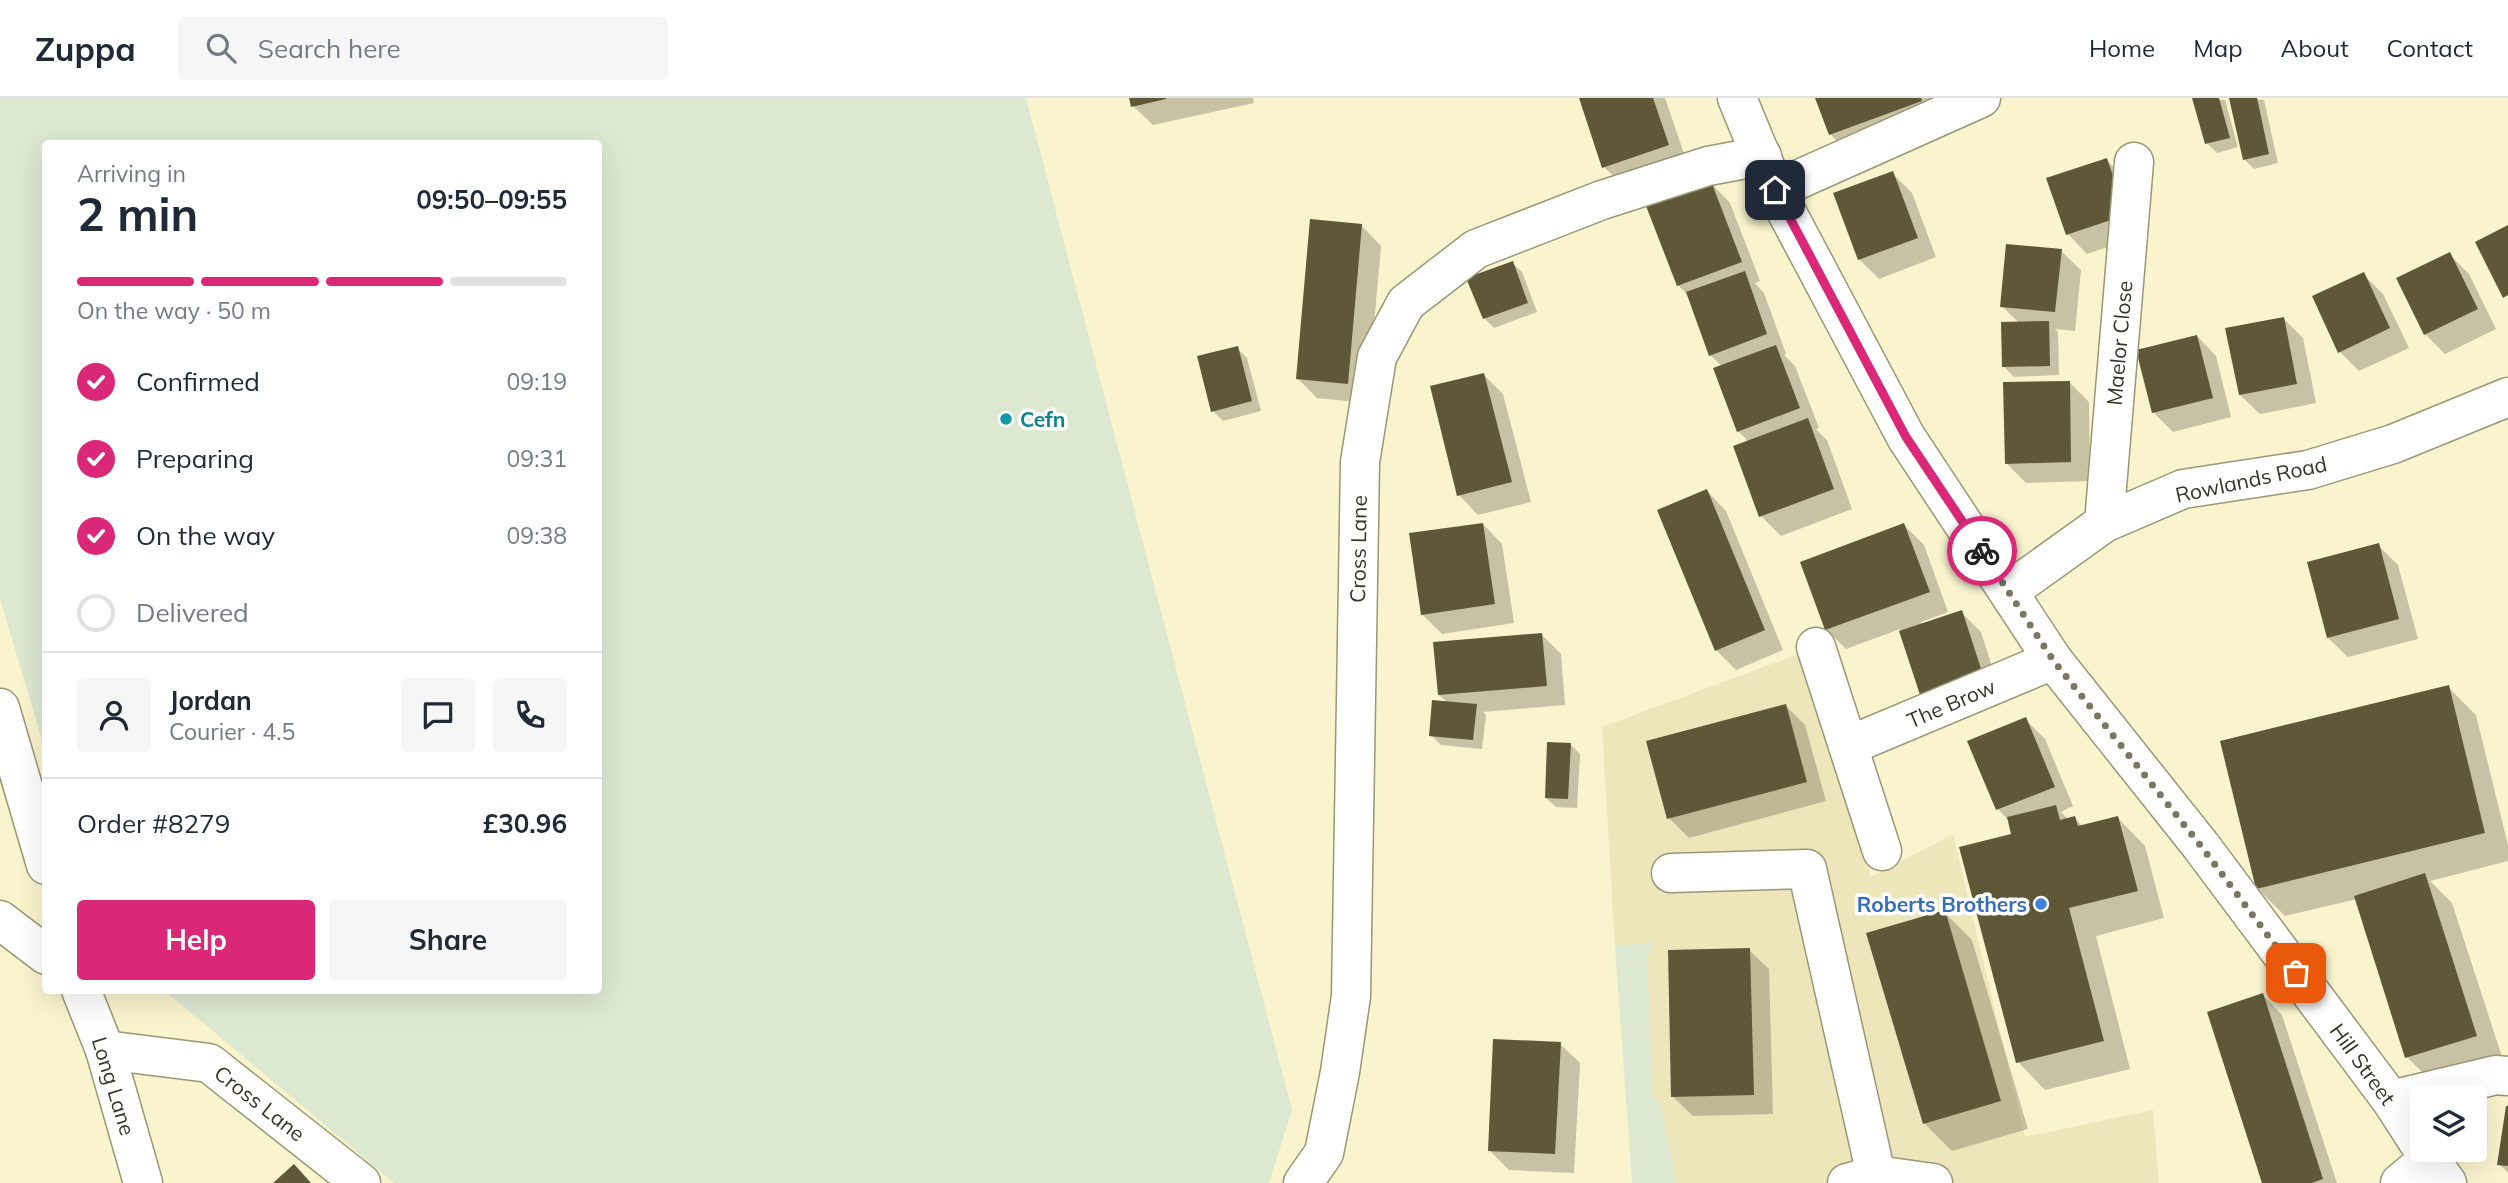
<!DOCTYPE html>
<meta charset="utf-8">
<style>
body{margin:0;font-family:Mulish,sans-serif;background:#f6f6f7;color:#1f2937;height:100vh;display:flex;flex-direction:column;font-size:26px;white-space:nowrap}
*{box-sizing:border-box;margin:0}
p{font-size:23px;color:#747a83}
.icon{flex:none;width:38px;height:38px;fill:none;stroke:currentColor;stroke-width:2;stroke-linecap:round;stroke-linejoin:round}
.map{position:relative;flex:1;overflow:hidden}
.panel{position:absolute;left:42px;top:42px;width:560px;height:854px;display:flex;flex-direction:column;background:#fff;border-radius:7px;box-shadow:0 7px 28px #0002}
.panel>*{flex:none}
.buttons{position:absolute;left:2410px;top:987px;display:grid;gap:14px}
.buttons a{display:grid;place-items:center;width:77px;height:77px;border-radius:7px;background:#fff;box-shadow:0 7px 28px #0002;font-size:35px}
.pin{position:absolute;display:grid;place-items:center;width:60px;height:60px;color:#fff;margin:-30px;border-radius:14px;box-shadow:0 4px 10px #0006}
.courier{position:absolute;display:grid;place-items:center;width:70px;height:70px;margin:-35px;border:5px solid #db2777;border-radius:50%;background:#fff;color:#222;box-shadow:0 2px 9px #0007}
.headline em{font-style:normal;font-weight:700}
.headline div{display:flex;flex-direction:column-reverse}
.headline{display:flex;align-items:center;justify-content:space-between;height:119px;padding:0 35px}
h1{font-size:46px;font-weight:700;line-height:52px}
.bar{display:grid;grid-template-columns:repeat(4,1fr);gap:10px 7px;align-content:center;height:84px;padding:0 35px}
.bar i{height:9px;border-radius:5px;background:#e0e1e3}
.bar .on{background:#db2777}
.bar p{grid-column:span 4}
.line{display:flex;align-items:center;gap:18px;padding:0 35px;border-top:2px solid #e0e1e3}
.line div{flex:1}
.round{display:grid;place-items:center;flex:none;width:74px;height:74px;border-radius:7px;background:#f6f6f7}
ol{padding:0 35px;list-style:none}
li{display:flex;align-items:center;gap:21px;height:77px}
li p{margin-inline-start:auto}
li .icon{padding:7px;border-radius:50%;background:#db2777;color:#fff;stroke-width:4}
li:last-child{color:#747a83}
li i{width:38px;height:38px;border:4px solid #e0e1e3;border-radius:50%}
.primary-button{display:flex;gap:14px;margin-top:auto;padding:14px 35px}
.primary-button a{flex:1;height:80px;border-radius:7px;background:#db2777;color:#fff;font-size:28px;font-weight:700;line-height:80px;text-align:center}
.primary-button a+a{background:#f6f6f7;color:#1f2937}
header{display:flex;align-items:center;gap:42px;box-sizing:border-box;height:98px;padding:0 35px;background:#fff;border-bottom:2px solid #e0e1e3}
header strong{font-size:33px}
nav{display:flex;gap:38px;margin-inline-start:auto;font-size:24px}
.search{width:490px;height:63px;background:#f6f6f7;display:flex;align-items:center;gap:18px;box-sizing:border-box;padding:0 24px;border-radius:7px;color:#747a83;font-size:26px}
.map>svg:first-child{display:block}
.built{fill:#eee6bb}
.green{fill:#dde8d1}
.shadow{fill:#0003}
.building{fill:#5e5838}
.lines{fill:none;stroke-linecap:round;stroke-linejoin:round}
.minor-casing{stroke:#9b9674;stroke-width:41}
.major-casing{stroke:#9b9674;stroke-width:41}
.minor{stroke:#fff;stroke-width:38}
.major{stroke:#fff;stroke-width:38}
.done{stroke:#7a7761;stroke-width:7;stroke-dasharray:0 12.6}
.route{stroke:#db2777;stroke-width:9}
.culture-dot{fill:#0f9aa8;stroke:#fff;stroke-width:2.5}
.shop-dot{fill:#3f7fe0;stroke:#fff;stroke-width:2.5}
.labels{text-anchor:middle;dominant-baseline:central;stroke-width:7;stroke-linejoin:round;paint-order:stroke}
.street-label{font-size:21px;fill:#363426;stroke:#fff}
.culture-label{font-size:21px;font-weight:bold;fill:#0d838f;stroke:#fff;text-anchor:start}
.shop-label{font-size:21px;font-weight:bold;fill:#366cbe;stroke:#fff;text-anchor:end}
</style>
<header>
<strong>Zuppa</strong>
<div class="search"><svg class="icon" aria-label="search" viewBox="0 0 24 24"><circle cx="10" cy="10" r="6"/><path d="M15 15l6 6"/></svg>Search here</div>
<nav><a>Home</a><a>Map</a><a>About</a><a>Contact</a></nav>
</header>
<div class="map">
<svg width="2508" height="1085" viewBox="0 0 2508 1085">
<rect width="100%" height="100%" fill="#f9f3ce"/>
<!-- built -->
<path class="built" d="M 1804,554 L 1871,779 L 1953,736 L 2025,1039 L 2153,1012 L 2159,1085 L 1676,1085 L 1661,1006 L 1653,999 L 1647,858 L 1652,845 L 1615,848 L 1602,629 Z"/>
<!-- green -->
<g class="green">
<path d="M 0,0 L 1026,0 L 1292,1012 L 1269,1085 L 394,1085 L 165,893 L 598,892 L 598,46 L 46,46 L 45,652 L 0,501 Z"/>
<path d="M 1653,844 L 1647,858 L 1653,998 L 1661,1006 L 1676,1085 L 1632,1085 L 1615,848 Z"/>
</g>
<!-- shadow -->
<g class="shadow">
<path d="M 1131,0 L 1253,0 L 1254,5 L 1153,27 L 1133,8 Z"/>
<path d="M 1581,0 L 1665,0 L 1688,67 L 1623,88 L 1604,69 Z"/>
<path d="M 1817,0 L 1932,0 L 1941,22 L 1850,56 L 1831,37 Z"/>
<path d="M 2194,0 L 2225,2 L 2238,49 L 2217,55 L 2207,45 Z"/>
<path d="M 2231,0 L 2264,2 L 2278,65 L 2254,71 L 2244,61 Z"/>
<path d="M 2106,62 L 2126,81 L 2145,136 L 2087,156 L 2068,136 L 2049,82 Z"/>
<path d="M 1892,75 L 1912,95 L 1936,159 L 1879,181 L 1859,161 Z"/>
<path d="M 1711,85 L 1730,105 L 1760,183 L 1755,185 L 1764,195 L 1786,256 L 1784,257 L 1795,268 L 1819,330 L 1816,331 L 1827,342 L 1852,411 L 1781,438 L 1761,418 L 1749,344 L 1738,333 L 1722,268 L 1710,257 L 1690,199 L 1678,187 Z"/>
<path d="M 1362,128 L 1381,148 L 1367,305 L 1317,300 L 1297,280 Z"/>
<path d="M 2061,153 L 2081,172 L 2075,233 L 2055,231 L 2058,234 L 2059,277 L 2014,279 L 2004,269 L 2019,225 L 2002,208 Z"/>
<path d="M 2449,156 L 2469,176 L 2496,231 L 2445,256 L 2425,236 Z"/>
<path d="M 1512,165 L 1522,174 L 1537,214 L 1494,230 L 1484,220 Z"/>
<path d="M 2363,176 L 2383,196 L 2409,250 L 2359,273 L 2340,254 Z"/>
<path d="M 2283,220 L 2303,240 L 2316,305 L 2260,316 L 2240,297 Z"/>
<path d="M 2197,238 L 2216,258 L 2231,319 L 2173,334 L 2153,314 Z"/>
<path d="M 1237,250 L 1247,260 L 1261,313 L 1223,323 L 1213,313 Z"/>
<path d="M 1484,277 L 1503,296 L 1531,404 L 1478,417 L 1459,397 Z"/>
<path d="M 2069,284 L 2089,304 L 2090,383 L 2026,385 L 2006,365 Z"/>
<path d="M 1707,393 L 1726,413 L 1783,552 L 1736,572 L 1716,552 Z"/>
<path d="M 1483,426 L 1502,446 L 1514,525 L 1442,536 L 1422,516 Z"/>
<path d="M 1904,427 L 1924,447 L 1948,514 L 1921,524 L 1922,527 L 1961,514 L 1981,534 L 2003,603 L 1923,602 L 1900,531 L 1846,551 L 1826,531 Z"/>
<path d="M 2378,447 L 2398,467 L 2418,541 L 2348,559 L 2328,540 Z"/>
<path d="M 1542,537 L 1561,556 L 1565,607 L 1483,614 L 1486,617 L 1482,651 L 1441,647 L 1431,637 L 1448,605 L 1439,597 Z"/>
<path d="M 2448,589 L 2476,617 L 2508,747 L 2508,763 L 2430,783 L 2452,805 L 2504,965 L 2435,987 L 2407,959 L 2357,801 L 2285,818 L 2258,791 Z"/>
<path d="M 1786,608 L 1805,627 L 1826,703 L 1689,740 L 1669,720 Z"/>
<path d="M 2025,621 L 2045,641 L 2073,708 L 2061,714 L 2069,722 L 2075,720 L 2083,729 L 2118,720 L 2145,748 L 2164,820 L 2096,838 L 2130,971 L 2045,992 L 2018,964 L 2013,737 L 2010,724 L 1998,711 Z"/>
<path d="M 1570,646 L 1580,656 L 1577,710 L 1556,709 L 1546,700 Z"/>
<path d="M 1944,814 L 1972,842 L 2028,1031 L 1952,1053 L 1924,1025 Z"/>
<path d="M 1749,852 L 1769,871 L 1773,1016 L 1693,1018 L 1673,999 Z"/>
<path d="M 2263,897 L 2282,917 L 2337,1085 L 2264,1085 Z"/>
<path d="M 1560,946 L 1580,965 L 1574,1075 L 1509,1072 L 1489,1052 Z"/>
<path d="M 2508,1009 L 2508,1075 L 2499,1066 Z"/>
</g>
<!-- building -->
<g class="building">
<path d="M 1129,0 L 1166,0 L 1166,1 L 1131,9 Z"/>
<path d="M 1579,0 L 1653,0 L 1669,47 L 1602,70 Z"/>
<path d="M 1815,0 L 1921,0 L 1922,3 L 1829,37 Z"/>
<path d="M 2192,0 L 2219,0 L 2230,40 L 2205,46 Z"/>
<path d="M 2229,0 L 2257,0 L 2269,56 L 2243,62 Z"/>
<path d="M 2107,60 L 2126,117 L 2066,137 L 2046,80 Z"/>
<path d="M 1893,73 L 1918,140 L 1858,162 L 1833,95 Z"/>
<path d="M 1711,83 L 1742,164 L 1677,188 L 1646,108 Z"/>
<path d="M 1310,121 L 1362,126 L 1348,286 L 1296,281 Z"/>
<path d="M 2508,127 L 2508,197 L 2503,200 L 2475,144 Z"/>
<path d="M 2006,146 L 2062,151 L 2055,214 L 2000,209 Z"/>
<path d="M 2450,154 L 2478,211 L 2424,237 L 2396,180 Z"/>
<path d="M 1513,163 L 1528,205 L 1483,221 L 1466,180 Z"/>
<path d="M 1745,173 L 1767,236 L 1709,258 L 1686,194 Z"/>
<path d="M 2364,174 L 2390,230 L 2338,255 L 2312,198 Z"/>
<path d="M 2284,219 L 2297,286 L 2239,297 L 2225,230 Z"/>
<path d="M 2049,223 L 2050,268 L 2002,269 L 2001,224 Z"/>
<path d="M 2197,237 L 2213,300 L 2152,315 L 2136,252 Z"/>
<path d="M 1776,247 L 1800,310 L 1737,334 L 1713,270 Z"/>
<path d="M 1238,248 L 1252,303 L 1211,314 L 1197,258 Z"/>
<path d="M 1484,275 L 1512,384 L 1457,398 L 1430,288 Z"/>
<path d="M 2070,283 L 2071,364 L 2005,366 L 2003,284 Z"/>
<path d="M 1808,320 L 1834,391 L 1759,419 L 1733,348 Z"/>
<path d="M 1707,391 L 1765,532 L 1715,553 L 1657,412 Z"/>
<path d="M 1483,425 L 1495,506 L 1421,517 L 1409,435 Z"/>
<path d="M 1904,425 L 1930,494 L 1825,532 L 1800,464 Z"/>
<path d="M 2379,445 L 2399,521 L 2327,540 L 2307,464 Z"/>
<path d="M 1962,512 L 1985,583 L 1922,603 L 1899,533 Z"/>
<path d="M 1542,535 L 1547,588 L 1438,597 L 1433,544 Z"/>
<path d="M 2449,587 L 2485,735 L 2256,791 L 2220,643 Z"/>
<path d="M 1432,602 L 1477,606 L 1473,642 L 1429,638 Z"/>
<path d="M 1786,606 L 1807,684 L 1667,721 L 1646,643 Z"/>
<path d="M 2026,619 L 2055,689 L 1996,712 L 1967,643 Z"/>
<path d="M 1547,644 L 1571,645 L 1568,701 L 1545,700 Z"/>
<path d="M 2056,707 L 2060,722 L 2075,718 L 2078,728 L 2118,718 L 2138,793 L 2069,810 L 2104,943 L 2016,965 L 1959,749 L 2011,736 L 2007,719 Z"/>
<path d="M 2425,775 L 2477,938 L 2405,960 L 2354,798 Z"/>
<path d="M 1945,812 L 2001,1003 L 1923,1026 L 1866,835 Z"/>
<path d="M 1750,850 L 1754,997 L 1671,999 L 1668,852 Z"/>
<path d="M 2263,895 L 2323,1081 L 2312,1085 L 2262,1085 L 2207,914 Z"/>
<path d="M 1493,941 L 1561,944 L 1555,1056 L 1488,1053 Z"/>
<path d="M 2506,1008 L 2508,1008 L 2508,1068 L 2497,1067 Z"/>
<path d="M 294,1066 L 311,1085 L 273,1085 Z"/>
</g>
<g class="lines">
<defs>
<g id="minor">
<path d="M 1775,92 L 1981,0"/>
<path d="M 2104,425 L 2134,64"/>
<path d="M 2009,493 L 2104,425 L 2183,391 L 2308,372 L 2393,346 L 2508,299"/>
<path d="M 1816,549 L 1848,648 L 2053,562"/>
<path d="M 0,610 L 46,767"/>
<path d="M 1848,648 L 1882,753"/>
<path d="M 1671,775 L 1807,771 L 1876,1077"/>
<path d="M 0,822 L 46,857"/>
<path d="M 81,892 L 105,952 L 143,1085"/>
<path d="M 105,952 L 209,965 L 361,1085"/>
<path d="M 2391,1002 L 2496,977 L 2508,978"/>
<path d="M 1303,1085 L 1324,1055 L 1340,974 L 1351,898 L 1360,364 L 1377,259 L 1406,205 L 1476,151 L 1602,102 L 1708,68 L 1762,58"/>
<path d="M 1847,1085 L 1876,1077 L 1933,1085"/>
<path d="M 2400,1085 L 2429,1061"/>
</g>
<g id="major">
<path d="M 1737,0 L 1775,92 L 1906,339 L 2053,562 L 2201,748 L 2391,1002 L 2422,1050"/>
<path d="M 2423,1052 L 2447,1085"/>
</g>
</defs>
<!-- minor casing -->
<use href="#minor" class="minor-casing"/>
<!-- major casing -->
<use href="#major" class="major-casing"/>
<!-- minor -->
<use href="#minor" class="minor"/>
<!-- major -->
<use href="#major" class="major"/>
</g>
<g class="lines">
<!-- done -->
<path class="done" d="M 1982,453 L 2053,562 L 2201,748 L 2296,875"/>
<!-- route -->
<path class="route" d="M 1775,92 L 1906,339 L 1982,453"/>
</g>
<!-- markers -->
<circle class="culture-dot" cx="1006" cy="321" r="7"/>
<circle class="shop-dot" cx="2041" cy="806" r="7"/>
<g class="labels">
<!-- street labels -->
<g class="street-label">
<text transform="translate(2119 245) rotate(-85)">Maelor Close</text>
<text transform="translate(2251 381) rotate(-12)">Rowlands Road</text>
<text transform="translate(1358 451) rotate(-89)">Cross Lane</text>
<text transform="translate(1951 605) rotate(-23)">The Brow</text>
<text transform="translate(2363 966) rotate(54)">Hill Street</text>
<text transform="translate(114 988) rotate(73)">Long Lane</text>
<text transform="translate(260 1005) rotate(38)">Cross Lane</text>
</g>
<!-- culture labels -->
<g class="culture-label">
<text x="1020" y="321">Cefn</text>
</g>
<!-- shop labels -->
<g class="shop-label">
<text x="2027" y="806">Roberts Brothers</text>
</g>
</g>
</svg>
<div class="buttons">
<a><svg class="icon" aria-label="layers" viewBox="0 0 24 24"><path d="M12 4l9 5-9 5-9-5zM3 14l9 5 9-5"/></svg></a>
</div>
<div class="pin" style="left:2296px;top:875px;background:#ea580c"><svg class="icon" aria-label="bag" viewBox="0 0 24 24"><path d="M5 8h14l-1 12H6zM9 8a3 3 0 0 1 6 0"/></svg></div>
<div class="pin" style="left:1775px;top:92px;background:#1f2937"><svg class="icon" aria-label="home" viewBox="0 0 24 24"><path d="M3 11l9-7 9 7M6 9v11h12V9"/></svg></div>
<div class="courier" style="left:1982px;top:453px"><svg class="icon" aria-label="bike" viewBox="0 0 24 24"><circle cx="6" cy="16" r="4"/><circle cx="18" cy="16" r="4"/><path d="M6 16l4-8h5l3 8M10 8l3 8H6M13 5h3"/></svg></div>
<section class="panel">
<div class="headline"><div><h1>2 min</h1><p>Arriving in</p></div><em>09:50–09:55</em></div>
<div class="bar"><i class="on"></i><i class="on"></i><i class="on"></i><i></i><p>On the way · 50 m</p></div>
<ol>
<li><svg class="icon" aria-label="check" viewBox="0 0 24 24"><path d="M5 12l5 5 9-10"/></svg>Confirmed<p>09:19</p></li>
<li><svg class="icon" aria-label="check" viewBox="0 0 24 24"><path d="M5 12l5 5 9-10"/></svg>Preparing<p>09:31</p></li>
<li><svg class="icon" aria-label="check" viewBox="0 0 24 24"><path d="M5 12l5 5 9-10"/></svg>On the way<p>09:38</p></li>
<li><i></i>Delivered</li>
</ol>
<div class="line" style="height:126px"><a class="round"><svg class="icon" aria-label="person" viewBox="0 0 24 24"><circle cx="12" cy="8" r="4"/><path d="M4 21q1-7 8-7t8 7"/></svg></a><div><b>Jordan</b><p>Courier · 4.5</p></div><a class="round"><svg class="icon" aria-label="chat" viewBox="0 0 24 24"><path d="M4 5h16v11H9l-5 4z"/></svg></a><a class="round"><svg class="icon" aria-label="phone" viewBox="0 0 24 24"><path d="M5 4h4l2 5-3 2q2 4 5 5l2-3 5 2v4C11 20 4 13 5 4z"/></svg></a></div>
<div class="line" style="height:91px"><div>Order #8279</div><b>£30.96</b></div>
<div class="primary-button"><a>Help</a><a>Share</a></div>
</section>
</div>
